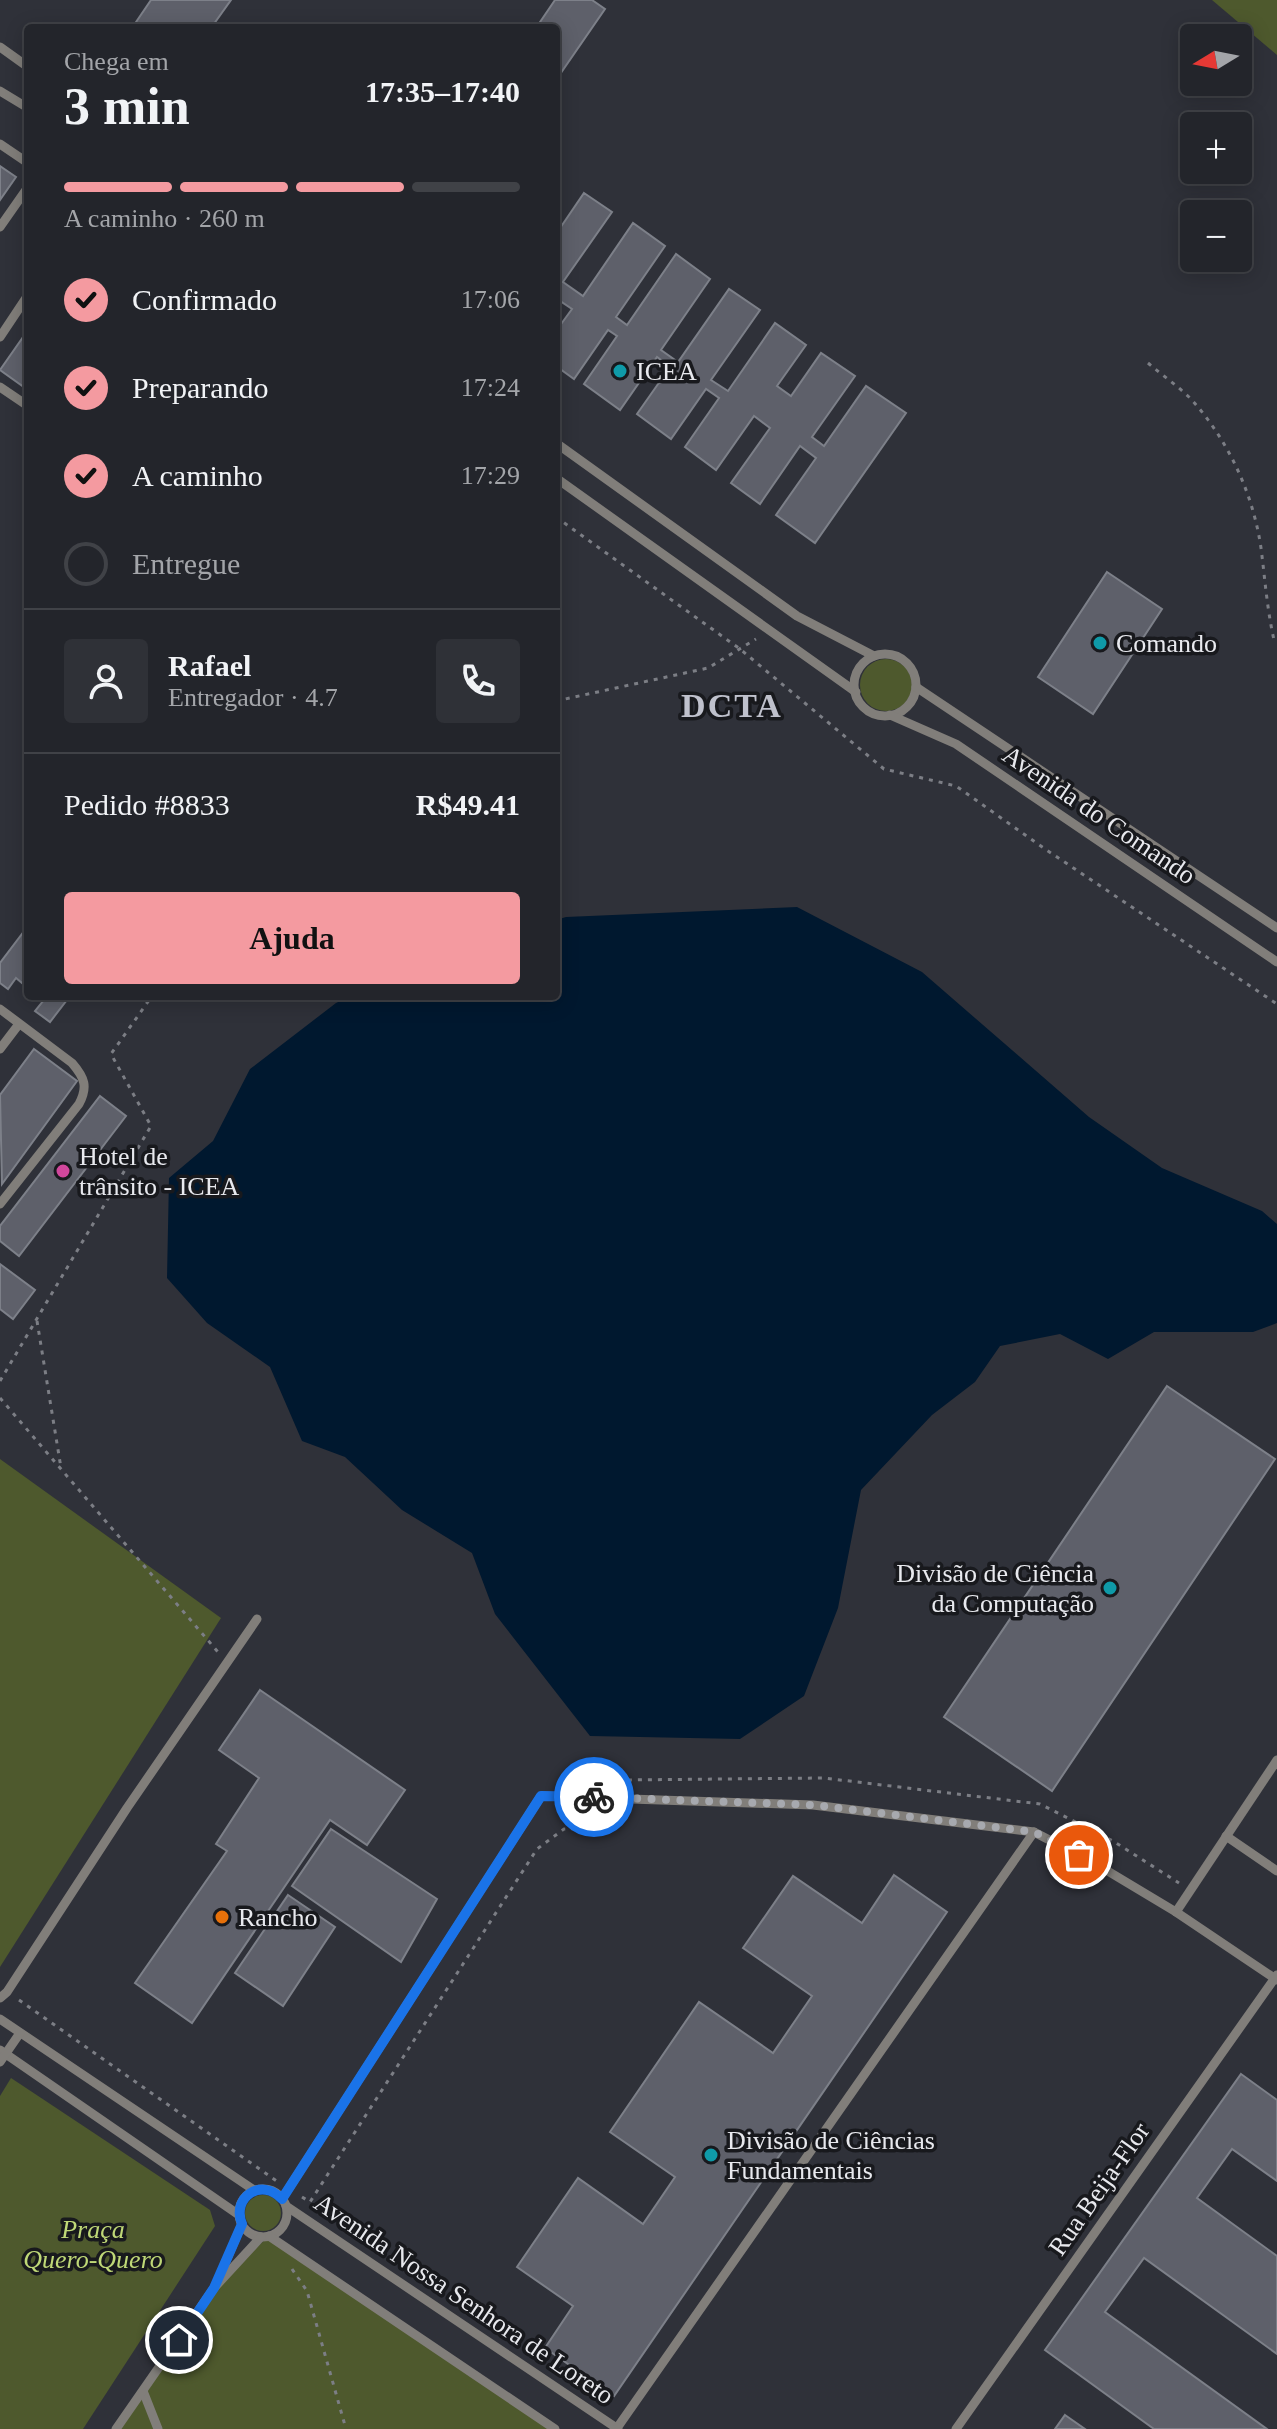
<!DOCTYPE html>
<html lang="pt">
<meta charset="utf-8">
<style>
body{margin:0;font-family:Georgia,serif;background:#2f3137;color:#f1f3f6;height:100vh;display:flex;flex-direction:column;font-size:30px;white-space:nowrap}
*{box-sizing:border-box;margin:0}
p{font-size:26px;color:#a3a5a9}
.icon{flex:none;width:44px;height:44px;fill:none;stroke:currentColor;stroke-width:2;stroke-linecap:round;stroke-linejoin:round}
.map{position:relative;flex:1;overflow:hidden}
.drawer{position:absolute;left:24px;top:24px;width:536px;height:976px;display:flex;flex-direction:column;background:#23252b;border-radius:8px;box-shadow:0 4px 20px #0003,0 0 0 2px #404247}
.drawer>*{flex:none}
.needle{width:52px;rotate:260deg}
.buttons{position:absolute;left:1180px;top:24px;display:grid;gap:16px}
.buttons a{display:grid;place-items:center;width:72px;height:72px;border-radius:8px;background:#23252b;box-shadow:0 4px 20px #0003,0 0 0 2px #404247;font-size:40px}
.pin{position:absolute;display:grid;place-items:center;width:68px;height:68px;color:#fff;margin:-34px;border:4px solid #fff;border-radius:50%;box-shadow:0 2px 8px #0007}
.courier{position:absolute;display:grid;place-items:center;width:80px;height:80px;margin:-40px;border:6px solid #1a73e8;border-radius:50%;background:#fff;color:#222;box-shadow:0 2px 10px #0007}
.head em{font-style:normal;font-weight:700}
.head div{display:flex;flex-direction:column-reverse}
.head{display:flex;align-items:center;justify-content:space-between;height:136px;padding:0 40px}
h1{font-size:52px;font-weight:700;line-height:60px}
.bar{display:grid;grid-template-columns:repeat(4,1fr);gap:12px 8px;align-content:center;height:96px;padding:0 40px}
.bar i{height:10px;border-radius:6px;background:#404247}
.bar .selected{background:#f49aa0}
.bar p{grid-column:span 4}
.line{display:flex;align-items:center;gap:20px;padding:0 40px;border-top:2px solid #404247}
.line div{flex:1}
.round{display:grid;place-items:center;flex:none;width:84px;height:84px;border-radius:8px;background:#2f3137}
ol{padding:0 40px;list-style:none}
li{display:flex;align-items:center;gap:24px;height:88px}
li p{margin-inline-start:auto}
li .icon{padding:8px;border-radius:50%;background:#f49aa0;color:#111;stroke-width:4}
li:last-child{color:#a3a5a9}
li i{width:44px;height:44px;border:4px solid #404247;border-radius:50%}
.cta{display:flex;gap:16px;margin-top:auto;padding:16px 40px}
.cta a{flex:1;height:92px;border-radius:8px;background:#f49aa0;color:#111;font-size:32px;font-weight:700;line-height:92px;text-align:center}
.map>svg:first-child{display:block}
.green{fill:#4e592d}
.water{fill:#00182f}
.building{fill:#5e606a;stroke:#7d8089;stroke-width:2}
.lines{fill:none;stroke-linecap:round;stroke-linejoin:round}
.path{stroke:#7c7e85;stroke-width:3;stroke-dasharray:4 6;stroke-linecap:butt}
.lane{stroke:#817e7a;stroke-width:9}
.done{stroke:#a7a9af;stroke-width:8;stroke-dasharray:0 14.4}
.route{stroke:#1a73e8;stroke-width:10}
.culture-dot{fill:#0f9aa8;stroke:#18191d;stroke-width:3}
.hotel-dot{fill:#d1479c;stroke:#18191d;stroke-width:3}
.food-dot{fill:#e8710a;stroke:#18191d;stroke-width:3}
.labels{text-anchor:middle;dominant-baseline:central;stroke-width:7;stroke-linejoin:round;paint-order:stroke}
.poi-label{font-size:26px;fill:#e8e9ee;stroke:#18191d;text-anchor:start}
.street-label{font-size:26px;fill:#e8e9ee;stroke:#18191d}
.park-label{font-size:26px;font-style:italic;fill:#bfd877;stroke:#18191d}
.district-label{font-size:34px;font-weight:bold;letter-spacing:2px;fill:#bfc1cc;stroke:#18191d}
</style>
<div class="map">
<svg width="1277" height="2429" viewBox="0 0 1277 2429">
<rect width="100%" height="100%" fill="#2f3139"/>
<!-- green -->
<g class="green">
<path d="M 1212,0 L 1277,0 L 1277,55 Z"/>
<circle cx="886" cy="685" r="26"/>
<path d="M 0,1459 L 221,1618 L 0,1967 Z"/>
<path d="M 11,2078 L 210,2210 L 215,2226 L 83,2429 L 0,2429 L 0,2096 Z"/>
<circle cx="263" cy="2213" r="18"/>
<path d="M 269,2236 L 555,2429 L 114,2429 L 214,2288 Z"/>
</g>
<!-- water -->
<path class="water" d="M 797,907 L 922,972 L 1089,1117 L 1162,1168 L 1262,1211 L 1277,1224 L 1277,1323 L 1253,1332 L 1154,1332 L 1108,1359 L 1060,1334 L 1000,1346 L 975,1382 L 932,1415 L 861,1490 L 838,1608 L 804,1696 L 740,1739 L 590,1736 L 495,1614 L 472,1553 L 402,1510 L 345,1457 L 302,1441 L 270,1367 L 207,1323 L 167,1278 L 169,1178 L 213,1141 L 250,1069 L 336,1003 L 351,996 L 556,996 L 556,920 L 566,917 Z"/>
<!-- building -->
<g class="building">
<path d="M 151,0 L 231,0 L 211,28 L 132,28 Z"/>
<path d="M 555,0 L 592,0 L 605,9 L 556,80 L 556,28 L 536,28 Z"/>
<path d="M 0,166 L 16,177 L 0,200 Z"/>
<path d="M 584,193 L 612,212 L 563,282 L 583,296 L 633,223 L 665,246 L 616,317 L 627,325 L 676,254 L 710,279 L 661,350 L 678,362 L 729,289 L 760,310 L 711,380 L 728,391 L 775,323 L 806,345 L 777,386 L 791,396 L 821,353 L 855,376 L 812,437 L 824,446 L 866,386 L 906,413 L 815,543 L 776,515 L 816,458 L 800,446 L 760,504 L 731,483 L 770,428 L 754,416 L 716,470 L 685,447 L 719,398 L 706,389 L 671,439 L 637,414 L 670,367 L 657,357 L 620,410 L 584,384 L 617,336 L 608,330 L 574,379 L 556,366 L 556,331 L 572,309 L 560,301 L 556,307 L 556,234 Z"/>
<path d="M 28,330 L 28,390 L 0,370 Z"/>
<path d="M 1107,572 L 1162,609 L 1093,714 L 1038,677 Z"/>
<path d="M 28,926 L 28,988 L 16,978 L 8,989 L 0,983 L 0,963 Z"/>
<path d="M 39,996 L 70,996 L 50,1022 L 35,1011 L 44,1000 Z"/>
<path d="M 34,1049 L 77,1081 L 2,1184 L 0,1095 Z"/>
<path d="M 100,1096 L 126,1116 L 19,1256 L 0,1241 L 0,1226 Z"/>
<path d="M 0,1264 L 35,1290 L 13,1319 L 0,1309 Z"/>
<path d="M 1167,1386 L 1275,1459 L 1052,1791 L 944,1717 Z"/>
<path d="M 260,1690 L 405,1790 L 367,1845 L 330,1820 L 192,2023 L 135,1983 L 227,1851 L 216,1844 L 259,1778 L 219,1750 Z"/>
<path d="M 331,1829 L 437,1899 L 401,1962 L 292,1886 Z"/>
<path d="M 894,1875 L 947,1912 L 614,2396 L 545,2348 L 573,2306 L 517,2267 L 578,2178 L 643,2224 L 675,2177 L 610,2132 L 699,2002 L 773,2053 L 812,1996 L 743,1948 L 793,1876 L 862,1923 Z"/>
<path d="M 288,1895 L 335,1927 L 283,2006 L 235,1973 Z"/>
<path d="M 1241,2074 L 1277,2100 L 1277,2181 L 1232,2149 L 1197,2198 L 1277,2256 L 1277,2354 L 1144,2258 L 1105,2312 L 1267,2429 L 1154,2429 L 1045,2350 Z"/>
<path d="M 1065,2415 L 1085,2429 L 1055,2429 Z"/>
</g>
<g class="lines">
<!-- path -->
<g class="path">
<path d="M 1148,363 C 1162,375 1178,386 1191,399 C 1228,440 1253,493 1261,548 C 1265,579 1267,609 1274,640"/>
<path d="M 556,517 L 740,649 L 884,769 L 956,786 L 1045,849 L 1277,1004"/>
<path d="M 556,701 L 708,668 L 756,639"/>
<path d="M 37,1321 L 61,1468"/>
<path d="M 0,1381 L 151,1126 L 111,1054 L 152,996"/>
<path d="M 0,1398 L 218,1652"/>
<path d="M 622,1785 L 623,1780 L 824,1778 L 1040,1804 L 1113,1841 L 1179,1883"/>
<path d="M 19,2000 L 278,2182"/>
<path d="M 302,2197 L 310,2202 L 537,1849 L 564,1829 L 609,1827 L 614,1812"/>
<path d="M 292,2269 L 307,2291 L 346,2429"/>
</g>
<!-- lane -->
<g class="lane">
<path d="M 0,47 L 28,67"/>
<path d="M 0,91 L 28,108"/>
<path d="M 0,144 L 28,163"/>
<path d="M 0,227 L 28,187"/>
<path d="M 0,337 L 28,295"/>
<path d="M 0,387 L 28,406"/>
<path d="M 556,443 L 797,616 L 874,656"/>
<path d="M 556,478 L 856,692"/>
<circle cx="885" cy="685" r="31"/>
<path d="M 916,687 L 1277,928"/>
<path d="M 890,715 L 956,744 L 1277,962"/>
<path d="M 0,1009 L 72,1063 C 85,1078 88,1087 79,1104 L 0,1204"/>
<path d="M 0,1049 L 19,1024"/>
<path d="M 1226,1836 L 1277,1871"/>
<path d="M 1176,1912 L 1277,1760"/>
<path d="M 0,1998 L 7,1992 L 127,1808 L 257,1619"/>
<path d="M 0,2019 L 254,2190"/>
<path d="M 0,2050 L 239,2215"/>
<path d="M 0,2062 L 20,2033"/>
<circle cx="263" cy="2213" r="24"/>
<path d="M 282,2199 L 541,1796 L 813,1805 L 1034,1832 L 1101,1867 L 1176,1912 L 1277,1980"/>
<path d="M 286,2206 L 618,2429"/>
<path d="M 269,2236 L 555,2429"/>
<path d="M 217,2282 L 242,2224"/>
<path d="M 143,2391 L 158,2429"/>
<path d="M 617,2428 L 1034,1832"/>
<path d="M 116,2429 L 214,2288 L 261,2237"/>
<path d="M 956,2429 L 1277,1975"/>
</g>
</g>
<g class="lines">
<!-- done -->
<path class="done" d="M 594,1797 L 813,1805 L 1034,1832 L 1079,1855"/>
<!-- route -->
<path class="route" d="M 179,2340 L 214,2288 L 242,2224 C 231,2197 262,2177 282,2199 L 541,1796 L 594,1797"/>
</g>
<!-- markers -->
<g class="culture-dot">
<circle cx="620" cy="371" r="8"/>
<circle cx="1100" cy="643" r="8"/>
<circle cx="1110" cy="1588" r="8"/>
<circle cx="711" cy="2155" r="8"/>
</g>
<circle class="hotel-dot" cx="63" cy="1171" r="8"/>
<circle class="food-dot" cx="222" cy="1917" r="8"/>
<g class="labels">
<!-- poi labels -->
<g class="poi-label">
<text x="636" y="371">ICEA</text>
<text x="1116" y="643">Comando</text>
<text x="79" y="1156">Hotel de<tspan x="79" dy="30">trânsito - ICEA</tspan></text>
<text x="1094" y="1573" text-anchor="end">Divisão de Ciência<tspan x="1094" dy="30">da Computação</tspan></text>
<text x="238" y="1917">Rancho</text>
<text x="727" y="2140">Divisão de Ciências<tspan x="727" dy="30">Fundamentais</tspan></text>
</g>
<!-- street labels -->
<g class="street-label">
<text transform="translate(1099 815) rotate(34)">Avenida do Comando</text>
<text transform="translate(1099 2189) rotate(-55)">Rua Beija-Flor</text>
<text transform="translate(464 2299) rotate(34)">Avenida Nossa Senhora de Loreto</text>
</g>
<!-- park labels -->
<g class="park-label">
<text x="93" y="2229">Praça<tspan x="93" dy="30">Quero-Quero</tspan></text>
</g>
<!-- district labels -->
<g class="district-label">
<text x="732" y="705">DCTA</text>
</g>
</g>
</svg>
<div class="buttons">
<a><svg class="needle" viewBox="-14 -14 28 28"><path d="M0-13l5 13h-10z" fill="#e53935"/><path d="M0 13l5-13h-10z" fill="#a3a5a9"/></svg></a>
<a>+</a>
<a>−</a>
</div>
<div class="pin" style="left:1079px;top:1855px;background:#ea580c"><svg class="icon" aria-label="bag" viewBox="0 0 24 24"><path d="M5 8h14l-1 12H6zM9 8a3 3 0 0 1 6 0"/></svg></div>
<div class="pin" style="left:179px;top:2340px;background:#1f2937"><svg class="icon" aria-label="home" viewBox="0 0 24 24"><path d="M3 11l9-7 9 7M6 9v11h12V9"/></svg></div>
<div class="courier" style="left:594px;top:1797px"><svg class="icon" aria-label="bike" viewBox="0 0 24 24"><circle cx="6" cy="16" r="4"/><circle cx="18" cy="16" r="4"/><path d="M6 16l4-8h5l3 8M10 8l3 8H6M13 5h3"/></svg></div>
<section class="drawer">
<div class="head"><div><h1>3 min</h1><p>Chega em</p></div><em>17:35–17:40</em></div>
<div class="bar"><i class="selected"></i><i class="selected"></i><i class="selected"></i><i></i><p>A caminho · 260 m</p></div>
<ol>
<li><svg class="icon" aria-label="check" viewBox="0 0 24 24"><path d="M5 12l5 5 9-10"/></svg>Confirmado<p>17:06</p></li>
<li><svg class="icon" aria-label="check" viewBox="0 0 24 24"><path d="M5 12l5 5 9-10"/></svg>Preparando<p>17:24</p></li>
<li><svg class="icon" aria-label="check" viewBox="0 0 24 24"><path d="M5 12l5 5 9-10"/></svg>A caminho<p>17:29</p></li>
<li><i></i>Entregue</li>
</ol>
<div class="line" style="height:144px"><a class="round"><svg class="icon" aria-label="person" viewBox="0 0 24 24"><circle cx="12" cy="8" r="4"/><path d="M4 21q1-7 8-7t8 7"/></svg></a><div><b>Rafael</b><p>Entregador · 4.7</p></div><a class="round"><svg class="icon" aria-label="phone" viewBox="0 0 24 24"><path d="M5 4h4l2 5-3 2q2 4 5 5l2-3 5 2v4C11 20 4 13 5 4z"/></svg></a></div>
<div class="line" style="height:104px"><div>Pedido #8833</div><b>R$49.41</b></div>
<div class="cta"><a>Ajuda</a></div>
</section>
</div>
